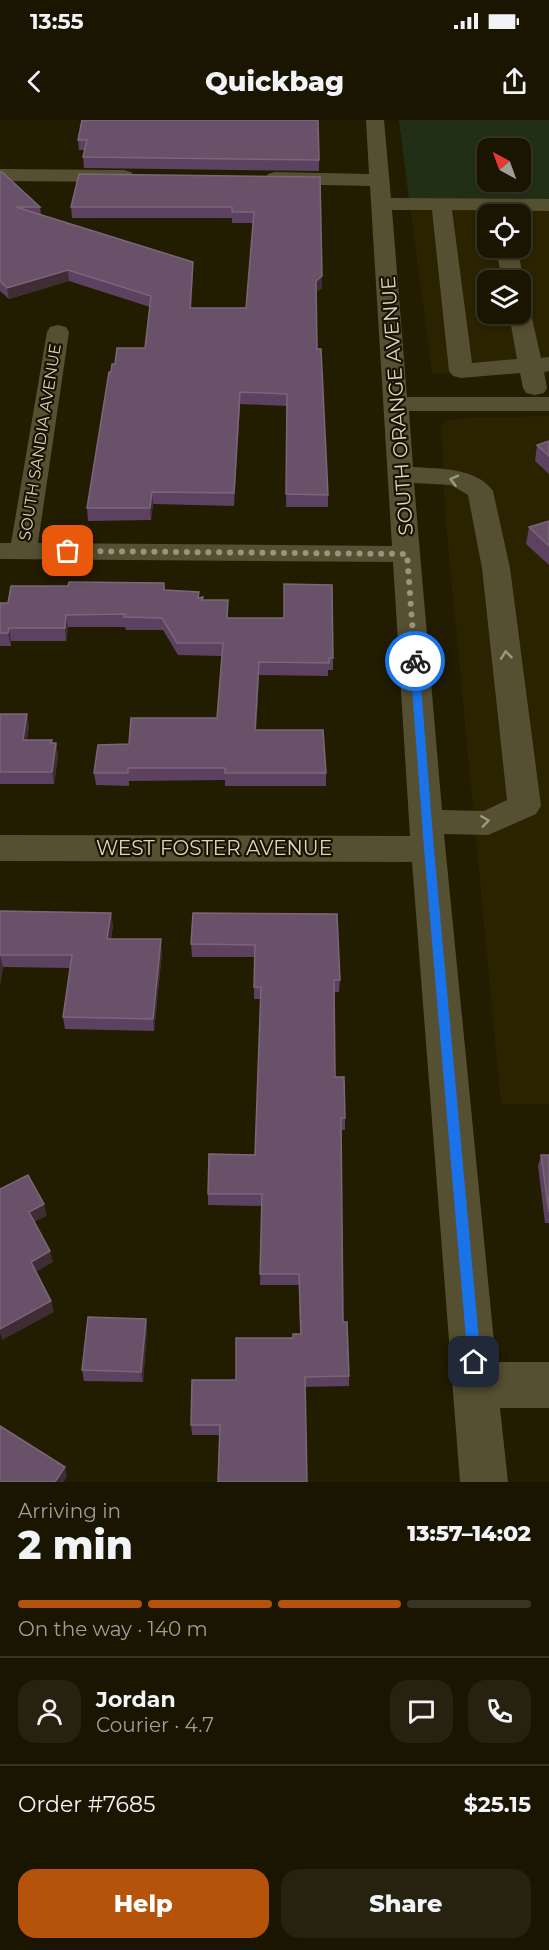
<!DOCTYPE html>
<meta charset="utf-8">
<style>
body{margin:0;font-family:Montserrat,sans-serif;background:#272210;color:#f1f3f6;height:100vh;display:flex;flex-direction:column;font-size:22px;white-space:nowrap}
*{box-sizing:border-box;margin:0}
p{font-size:20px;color:#9f9f99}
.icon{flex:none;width:33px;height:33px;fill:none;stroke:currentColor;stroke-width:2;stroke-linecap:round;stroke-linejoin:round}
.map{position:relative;height:1362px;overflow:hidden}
.drawer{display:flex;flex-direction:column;background:#1a1501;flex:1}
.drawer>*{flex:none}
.needle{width:39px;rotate:319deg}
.fabs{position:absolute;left:477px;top:18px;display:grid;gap:12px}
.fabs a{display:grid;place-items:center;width:54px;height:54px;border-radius:12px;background:#1a1501;box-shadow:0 3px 9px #0003,0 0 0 2px #383423;font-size:30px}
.pin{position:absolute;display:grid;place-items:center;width:51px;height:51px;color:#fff;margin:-26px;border-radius:12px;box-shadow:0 3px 9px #0006}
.courier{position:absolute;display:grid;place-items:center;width:60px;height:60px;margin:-30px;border:4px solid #1a73e8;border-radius:50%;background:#fff;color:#222;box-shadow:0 2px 8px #0007}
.summary em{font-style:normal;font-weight:800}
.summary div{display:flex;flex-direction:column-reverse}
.summary{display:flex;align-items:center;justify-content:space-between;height:102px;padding:0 18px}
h1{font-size:39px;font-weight:800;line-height:45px}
.bar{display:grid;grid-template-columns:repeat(4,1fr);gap:9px 6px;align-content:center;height:72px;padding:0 18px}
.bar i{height:8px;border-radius:4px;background:#383423}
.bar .on{background:#b45309}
.bar p{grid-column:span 4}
.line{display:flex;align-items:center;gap:15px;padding:0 18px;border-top:2px solid #383423}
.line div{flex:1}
.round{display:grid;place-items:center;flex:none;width:63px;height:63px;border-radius:18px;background:#272210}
.button{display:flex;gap:12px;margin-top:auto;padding:12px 18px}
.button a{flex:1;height:69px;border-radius:18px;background:#b45309;color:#fff;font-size:24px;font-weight:800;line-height:69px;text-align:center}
.button a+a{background:#272210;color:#f1f3f6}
.status{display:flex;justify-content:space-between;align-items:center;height:42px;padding:0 30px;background:#1a1501;direction:ltr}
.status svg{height:16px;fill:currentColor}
header{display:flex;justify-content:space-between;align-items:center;height:78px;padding:0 18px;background:#1a1501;font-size:27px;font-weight:800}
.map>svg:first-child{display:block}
.built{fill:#2b2300;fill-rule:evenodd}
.green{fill:#222f17;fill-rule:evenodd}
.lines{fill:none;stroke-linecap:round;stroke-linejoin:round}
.minor{fill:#565032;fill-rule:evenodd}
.wall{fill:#5c4160}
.shaded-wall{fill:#3f2c35}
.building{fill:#6a516a;stroke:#7b6678;stroke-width:1.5}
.oneway{stroke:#9e9982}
.route{fill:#1a73e8}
.done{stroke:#989480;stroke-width:6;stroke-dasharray:0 10.8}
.labels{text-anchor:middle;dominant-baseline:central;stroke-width:4.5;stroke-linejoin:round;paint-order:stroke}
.far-street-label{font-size:16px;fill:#d8d5c4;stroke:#191300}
.street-label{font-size:20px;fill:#d8d5c4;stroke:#191300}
</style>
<div class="status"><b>13:55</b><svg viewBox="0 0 49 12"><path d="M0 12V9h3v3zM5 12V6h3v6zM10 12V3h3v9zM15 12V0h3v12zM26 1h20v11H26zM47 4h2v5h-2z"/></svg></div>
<header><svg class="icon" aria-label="back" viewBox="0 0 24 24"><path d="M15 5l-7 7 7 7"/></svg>Quickbag<svg class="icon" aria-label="share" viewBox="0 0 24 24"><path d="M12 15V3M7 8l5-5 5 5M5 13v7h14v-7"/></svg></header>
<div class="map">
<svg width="549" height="1362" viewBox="0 0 549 1362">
<rect width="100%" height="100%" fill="#221c01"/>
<!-- built -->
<g class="built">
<path d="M 399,0 L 549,0 L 549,255 L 432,254 ZM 488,28 L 520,28 L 520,62 L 488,62 ZM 488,94 L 520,94 L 520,128 L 488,128 ZM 488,160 L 520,160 L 520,194 L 488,194 Z"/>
<path d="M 549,296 L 549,984 L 501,984 L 445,392 L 441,306 L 447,301 L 462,298 Z"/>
</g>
<!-- green -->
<path class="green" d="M 399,0 L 549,0 L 549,80 L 409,79 ZM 488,28 L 520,28 L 520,62 L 488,62 Z"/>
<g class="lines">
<!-- minor -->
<g class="minor">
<path d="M 366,0 L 384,0 L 391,78 L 549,79 L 549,91 L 452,90 L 472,243 L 517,239 L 509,194 L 520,194 L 520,187 L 528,189 L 531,194 L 541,238 L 549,237 L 549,251 L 544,252 L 547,268 L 544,273 L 535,275 L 526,273 L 523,268 L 520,253 L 461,258 L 453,256 L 449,251 L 432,90 L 392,90 L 407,277 L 549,277 L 549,291 L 409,291 L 413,347 C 439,349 476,347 493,371 L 510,448 L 541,686 L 536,694 L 488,715 L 444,714 L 496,1242 L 549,1242 L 549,1288 L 500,1288 L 508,1362 L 460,1362 L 412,742 L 0,741 L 0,715 L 410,716 L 393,442 L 0,439 L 0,423 L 11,423 L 47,212 L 50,207 L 58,205 L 66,207 L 69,212 L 38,423 L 392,426 L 370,66 L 275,64 L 268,62 L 265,58 L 268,54 L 275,52 L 369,54 ZM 414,363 L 451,365 L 468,375 L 482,448 L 507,680 L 484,691 L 442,690 Z"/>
<path d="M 0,49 L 124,50 L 131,52 L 134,56 L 131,60 L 124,62 L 0,61 Z"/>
<path d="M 496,128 L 517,128 L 524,160 L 521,165 L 520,160 L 502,160 Z"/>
</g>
</g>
<!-- wall -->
<g class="wall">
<path d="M 82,0 L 319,40 L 319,51 L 84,48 L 83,37 L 84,30 L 79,30 L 78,20 Z"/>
<path d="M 0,52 L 40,87 L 41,95 L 193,153 L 191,188 L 246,188 L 253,103 L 232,103 L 232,98 L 72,98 L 71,87 L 320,57 L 322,168 L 316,172 L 317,229 L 328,375 L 328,387 L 286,387 L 287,286 L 240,284 L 234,386 L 153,384 L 151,400 L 88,401 L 87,388 L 111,252 L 115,244 L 145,228 L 150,187 L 69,161 L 9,179 L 0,171 Z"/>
<path d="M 549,321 L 549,354 L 535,341 L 537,325 Z"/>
<path d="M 549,401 L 549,445 L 526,424 L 529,407 Z"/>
<path d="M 164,463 L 165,470 L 199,478 L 228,492 L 228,498 L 333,538 L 333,550 L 328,550 L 328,556 L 259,555 L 256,610 L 326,653 L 326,666 L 225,666 L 225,660 L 129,661 L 129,666 L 96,665 L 94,653 L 129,624 L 217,598 L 222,536 L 178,535 L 163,510 L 126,510 L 125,507 L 68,507 L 66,521 L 11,521 L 11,526 L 0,526 L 0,483 L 8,483 L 68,466 Z"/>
<path d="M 0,594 L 29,606 L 27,620 L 56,623 L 58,636 L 54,664 L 0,664 Z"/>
<path d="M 0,791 L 113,805 L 111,819 L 162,832 L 154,911 L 65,909 L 63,897 L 70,848 L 3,847 L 0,864 Z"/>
<path d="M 193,793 L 340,860 L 339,872 L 334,872 L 335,957 L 345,998 L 345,1010 L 341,1010 L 343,1202 L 349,1256 L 349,1266 L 305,1267 L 219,1315 L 192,1315 L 191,1305 L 236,1260 L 293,1218 L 300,1214 L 299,1165 L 260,1165 L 262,1086 L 208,1085 L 208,1074 L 255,1035 L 261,879 L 254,879 L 254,837 L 192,837 L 191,824 Z"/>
<path d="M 541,1035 L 549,1035 L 549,1103 L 545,1103 L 538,1046 Z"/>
<path d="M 146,1199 L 147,1209 L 143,1262 L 84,1261 L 82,1250 Z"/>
</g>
<!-- shaded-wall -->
<g class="shaded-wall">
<path d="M 193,142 L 193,153 L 191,200 L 190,188 Z"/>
<path d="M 68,150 L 69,161 L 9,179 L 7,168 Z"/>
<path d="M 322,156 L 322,168 L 316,172 L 316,161 Z"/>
<path d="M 240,272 L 240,284 L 234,386 L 234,373 Z"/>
<path d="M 152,372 L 153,384 L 151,400 L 150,388 Z"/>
<path d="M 66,495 L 68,507 L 66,521 L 65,508 Z"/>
<path d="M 9,508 L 11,521 L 11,526 L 8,513 Z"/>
<path d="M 259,542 L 259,555 L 256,622 L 255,610 Z"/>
<path d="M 27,594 L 29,606 L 25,633 L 23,620 Z"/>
<path d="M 56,623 L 58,636 L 54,664 L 52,652 Z"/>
<path d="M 111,793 L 113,805 L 109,831 L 107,819 Z"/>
<path d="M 161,819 L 162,832 L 154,911 L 153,899 Z"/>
<path d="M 0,835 L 3,847 L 0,864 Z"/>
<path d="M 44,1084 L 47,1096 L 32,1103 L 29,1092 Z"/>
<path d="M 50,1131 L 53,1142 L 34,1153 L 31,1142 Z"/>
<path d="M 51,1181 L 54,1192 L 2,1220 L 0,1213 L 0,1209 Z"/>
<path d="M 146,1199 L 147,1209 L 143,1262 L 141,1252 Z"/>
<path d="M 65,1347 L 67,1356 L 64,1362 L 55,1362 Z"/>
</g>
<!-- building -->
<g class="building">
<path d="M 82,0 L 318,0 L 319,40 L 83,37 L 87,20 L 78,20 Z"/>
<path d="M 0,52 L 2,52 L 40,87 L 16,87 L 193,142 L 190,188 L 246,188 L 254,92 L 232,92 L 232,87 L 71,87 L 79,54 L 320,57 L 322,156 L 316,161 L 317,229 L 321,229 L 328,375 L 286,374 L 287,274 L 240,272 L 234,373 L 152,372 L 150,388 L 87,388 L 109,252 L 111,252 L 112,244 L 115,244 L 117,228 L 145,228 L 151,176 L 68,150 L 7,168 L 0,161 Z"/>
<path d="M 549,321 L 549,336 L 537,325 Z"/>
<path d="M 549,401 L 549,426 L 529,407 Z"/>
<path d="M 69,462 L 164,463 L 164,470 L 199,472 L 198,478 L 203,477 L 202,480 L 228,480 L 227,498 L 284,498 L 284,464 L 332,465 L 333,538 L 329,538 L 329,543 L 259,542 L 255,610 L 323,610 L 326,653 L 225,653 L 225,648 L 128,648 L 128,653 L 94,653 L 98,625 L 129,624 L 131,598 L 217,598 L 223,523 L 177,523 L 162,498 L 124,497 L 125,494 L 66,495 L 65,508 L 9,508 L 8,513 L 0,513 L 0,483 L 8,483 L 11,466 L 68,466 Z"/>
<path d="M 0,594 L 27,594 L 23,620 L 52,620 L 51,623 L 56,623 L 52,652 L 0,652 Z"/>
<path d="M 0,791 L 111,793 L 107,819 L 161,819 L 153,899 L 63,897 L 72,835 L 0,835 Z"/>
<path d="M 193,793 L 337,794 L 340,860 L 334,860 L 335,957 L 344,957 L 345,998 L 341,998 L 343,1202 L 347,1202 L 349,1256 L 305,1257 L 307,1362 L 218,1362 L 220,1305 L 191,1305 L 192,1260 L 236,1260 L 236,1218 L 293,1218 L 293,1214 L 301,1214 L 299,1154 L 260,1154 L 262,1074 L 208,1074 L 209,1034 L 255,1035 L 261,867 L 254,867 L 255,825 L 191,824 Z"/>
<path d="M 541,1035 L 549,1035 L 549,1092 Z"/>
<path d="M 28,1055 L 44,1084 L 29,1092 L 50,1131 L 31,1142 L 51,1181 L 0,1209 L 0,1069 Z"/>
<path d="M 88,1197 L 146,1199 L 141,1252 L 82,1250 Z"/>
<path d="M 0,1306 L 65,1347 L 55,1362 L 0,1362 Z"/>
</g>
<!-- one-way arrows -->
<defs><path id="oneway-chevron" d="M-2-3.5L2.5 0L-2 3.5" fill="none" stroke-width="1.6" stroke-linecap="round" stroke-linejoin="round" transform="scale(1.5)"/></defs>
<g class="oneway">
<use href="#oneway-chevron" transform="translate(454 360) rotate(-166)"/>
<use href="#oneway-chevron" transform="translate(506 535) rotate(-97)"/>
<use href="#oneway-chevron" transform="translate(485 701) rotate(-8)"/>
</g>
<!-- route -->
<path class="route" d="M 415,538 L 419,541 L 434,729 L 481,1242 L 479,1246 L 474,1248 L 470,1246 L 468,1242 L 424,729 L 410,541 Z"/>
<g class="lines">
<!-- done -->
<path class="done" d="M 68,431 L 407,434 L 415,541"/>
</g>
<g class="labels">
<!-- far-street labels -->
<g class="far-street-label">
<text transform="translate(40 322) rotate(-81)">SOUTH SANDIA AVENUE</text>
</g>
<!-- street labels -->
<g class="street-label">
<text transform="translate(397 286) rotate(-94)">SOUTH ORANGE AVENUE</text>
<text x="214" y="728">WEST FOSTER AVENUE</text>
</g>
</g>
</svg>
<div class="fabs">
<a><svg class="needle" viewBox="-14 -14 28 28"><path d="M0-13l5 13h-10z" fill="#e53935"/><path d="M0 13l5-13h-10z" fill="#9f9f99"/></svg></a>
<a><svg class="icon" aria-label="locate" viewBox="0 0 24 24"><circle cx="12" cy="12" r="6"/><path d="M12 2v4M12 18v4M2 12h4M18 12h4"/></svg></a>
<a><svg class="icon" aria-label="layers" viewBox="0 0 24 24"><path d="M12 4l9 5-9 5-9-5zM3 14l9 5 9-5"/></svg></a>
</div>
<div class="pin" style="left:68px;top:431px;background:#ea580c"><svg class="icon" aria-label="bag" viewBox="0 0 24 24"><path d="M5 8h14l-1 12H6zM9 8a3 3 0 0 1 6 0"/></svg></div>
<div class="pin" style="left:474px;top:1242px;background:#1f2937"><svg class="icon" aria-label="home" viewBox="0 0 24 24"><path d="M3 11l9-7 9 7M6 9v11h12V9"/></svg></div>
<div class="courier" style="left:415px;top:541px"><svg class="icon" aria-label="bike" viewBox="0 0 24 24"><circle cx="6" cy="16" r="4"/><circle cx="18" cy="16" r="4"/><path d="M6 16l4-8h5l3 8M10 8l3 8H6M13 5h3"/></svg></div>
</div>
<section class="drawer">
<div class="summary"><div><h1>2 min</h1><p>Arriving in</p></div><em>13:57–14:02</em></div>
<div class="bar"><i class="on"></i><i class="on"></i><i class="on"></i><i></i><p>On the way · 140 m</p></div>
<div class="line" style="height:108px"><a class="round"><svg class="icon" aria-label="person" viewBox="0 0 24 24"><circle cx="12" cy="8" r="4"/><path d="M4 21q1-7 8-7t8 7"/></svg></a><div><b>Jordan</b><p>Courier · 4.7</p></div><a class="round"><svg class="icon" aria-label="chat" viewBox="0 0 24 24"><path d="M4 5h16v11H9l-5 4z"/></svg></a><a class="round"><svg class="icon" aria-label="phone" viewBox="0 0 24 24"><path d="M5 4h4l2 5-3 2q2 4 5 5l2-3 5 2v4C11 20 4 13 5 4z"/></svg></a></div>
<div class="line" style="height:78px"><div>Order #7685</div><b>$25.15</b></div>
<div class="button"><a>Help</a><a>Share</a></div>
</section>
